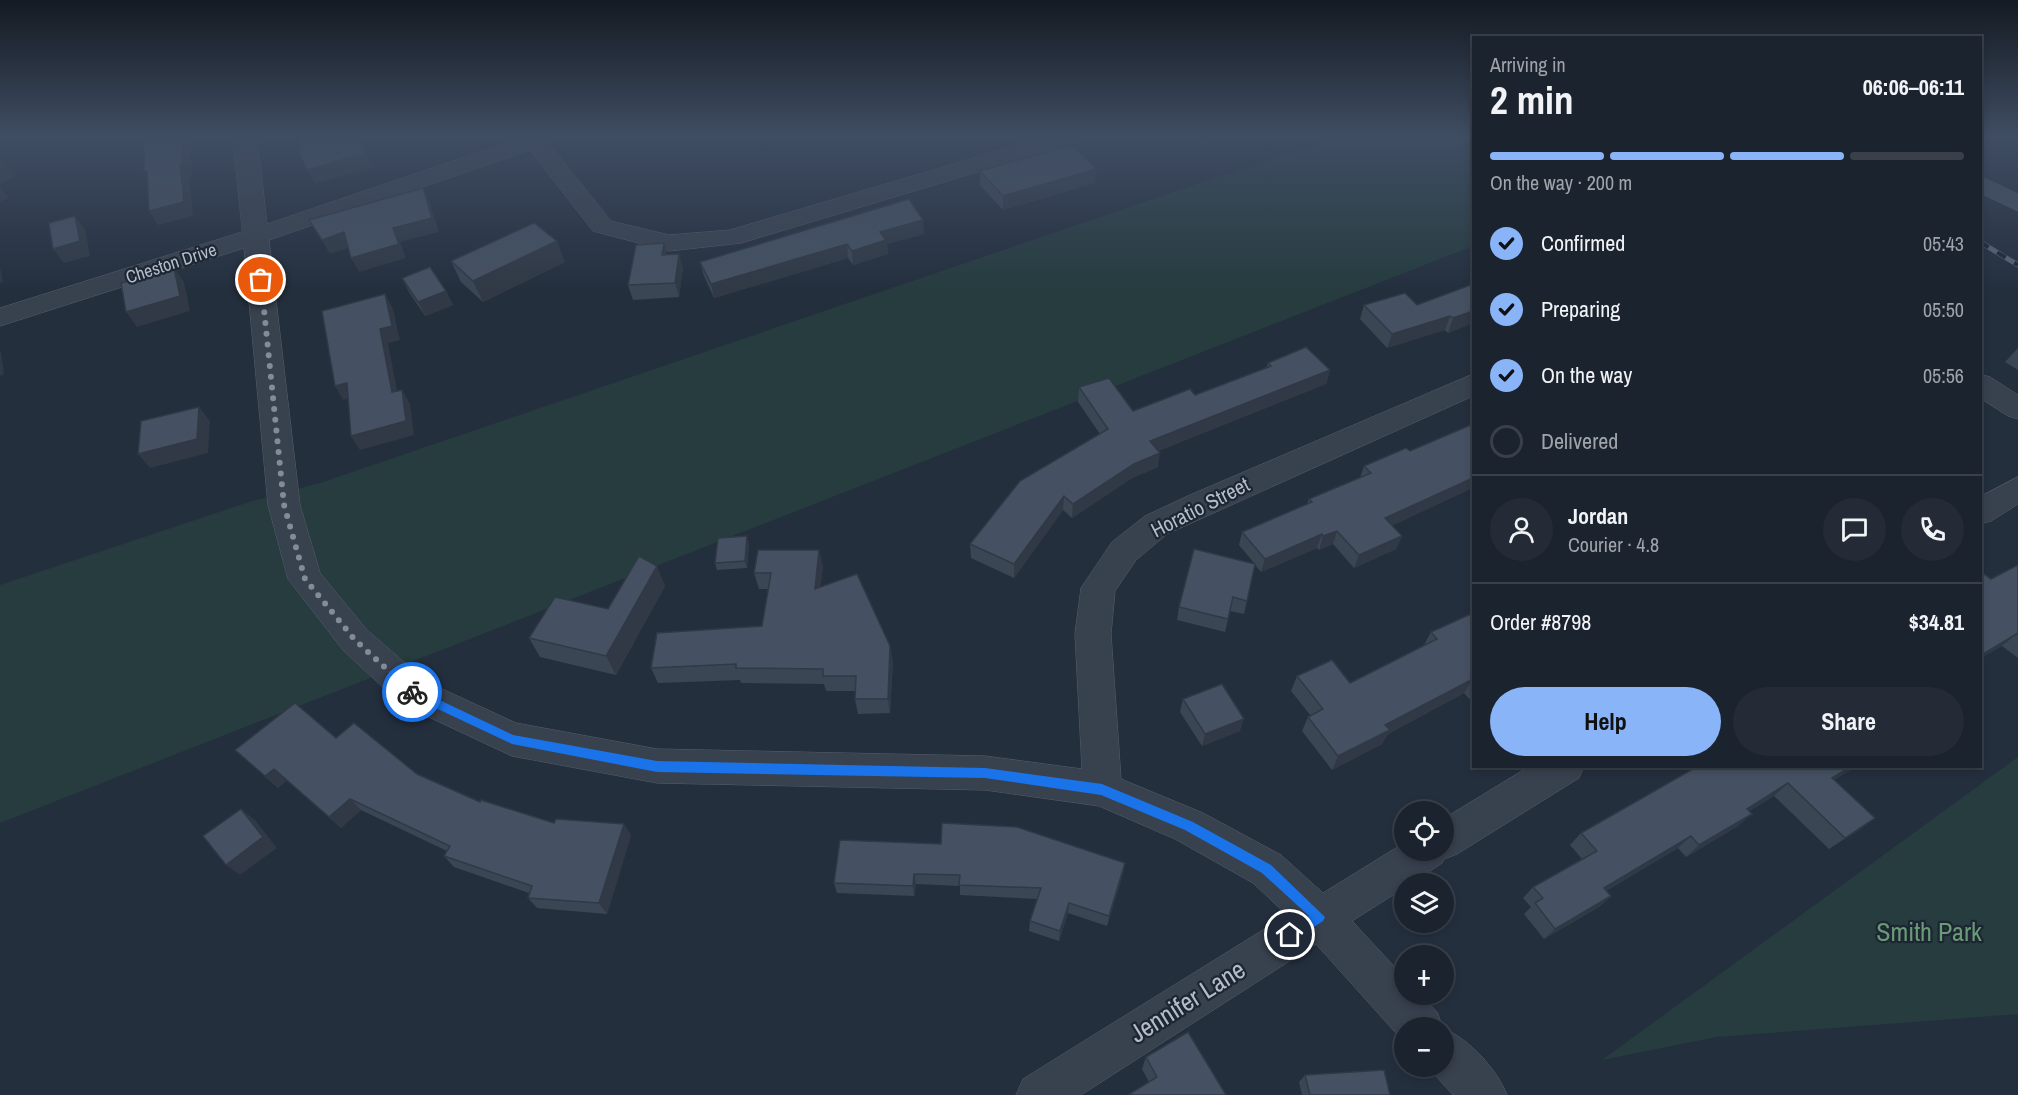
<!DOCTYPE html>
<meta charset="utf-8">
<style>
body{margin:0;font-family:"Archivo Narrow",sans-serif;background:#242b36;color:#f1f3f6;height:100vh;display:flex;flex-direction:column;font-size:22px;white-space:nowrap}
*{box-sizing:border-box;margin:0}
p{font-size:20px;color:#a0a4aa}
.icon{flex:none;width:33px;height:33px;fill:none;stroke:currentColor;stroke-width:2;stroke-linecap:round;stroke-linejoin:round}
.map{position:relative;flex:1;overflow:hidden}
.details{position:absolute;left:1472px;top:36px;width:510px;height:732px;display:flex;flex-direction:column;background:#1b232e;border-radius:0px;box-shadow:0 3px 9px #0003,0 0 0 2px #39404a}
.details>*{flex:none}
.fabs{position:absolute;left:1394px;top:801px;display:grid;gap:12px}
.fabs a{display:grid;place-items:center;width:60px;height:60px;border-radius:50%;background:#1b232e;box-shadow:0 3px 9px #0003,0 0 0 2px #39404a;font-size:30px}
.pin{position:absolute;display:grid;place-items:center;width:51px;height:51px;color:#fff;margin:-26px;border:3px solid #fff;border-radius:50%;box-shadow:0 2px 6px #0007}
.courier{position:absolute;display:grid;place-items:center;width:60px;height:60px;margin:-30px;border:4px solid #1a73e8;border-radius:50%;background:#fff;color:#222;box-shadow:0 2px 8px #0007}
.summary em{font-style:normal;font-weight:800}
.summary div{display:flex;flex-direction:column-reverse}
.summary{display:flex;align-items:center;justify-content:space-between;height:102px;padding:0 18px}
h1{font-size:39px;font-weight:800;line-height:45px}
.bar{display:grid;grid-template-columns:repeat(4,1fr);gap:9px 6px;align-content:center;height:72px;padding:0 18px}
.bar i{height:8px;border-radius:4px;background:#39404a}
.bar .selected{background:#8ab4f8}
.bar p{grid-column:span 4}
.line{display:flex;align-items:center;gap:15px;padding:0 18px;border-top:2px solid #39404a}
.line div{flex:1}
.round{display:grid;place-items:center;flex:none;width:63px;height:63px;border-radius:32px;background:#242b36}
ol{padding:0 18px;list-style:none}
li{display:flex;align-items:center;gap:18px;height:66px}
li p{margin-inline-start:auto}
li .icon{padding:6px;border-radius:50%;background:#8ab4f8;color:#111;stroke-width:4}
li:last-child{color:#a0a4aa}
li i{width:33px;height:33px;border:3px solid #39404a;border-radius:50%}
.cta{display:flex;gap:12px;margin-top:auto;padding:12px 18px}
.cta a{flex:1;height:69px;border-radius:36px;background:#8ab4f8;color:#111;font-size:24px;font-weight:800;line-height:69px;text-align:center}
.cta a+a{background:#242b36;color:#f1f3f6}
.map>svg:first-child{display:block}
.green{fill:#263c3f}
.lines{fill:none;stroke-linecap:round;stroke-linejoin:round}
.minor-casing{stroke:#565f6c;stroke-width:1}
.secondary-casing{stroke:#565f6c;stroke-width:1}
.minor{fill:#38414e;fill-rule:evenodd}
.secondary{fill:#465061;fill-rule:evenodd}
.rail-casing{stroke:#5a6575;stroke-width:5}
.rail{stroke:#1d2633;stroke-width:4;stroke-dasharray:10;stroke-linecap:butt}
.wall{fill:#3b4654}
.shaded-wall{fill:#303945}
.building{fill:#455162;stroke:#303945;stroke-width:1.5}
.route{fill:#1a73e8}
.done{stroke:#828b98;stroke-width:6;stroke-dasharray:0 10.8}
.labels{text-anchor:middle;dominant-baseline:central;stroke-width:4.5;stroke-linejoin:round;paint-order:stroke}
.far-street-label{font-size:18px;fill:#b4bcc9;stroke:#1d2633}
.street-label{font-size:21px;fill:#b4bcc9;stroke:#1d2633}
.near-park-label{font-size:26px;fill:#6b9a76;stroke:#1d2633}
.near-street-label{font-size:26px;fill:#b4bcc9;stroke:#1d2633}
</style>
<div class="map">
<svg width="2018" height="1095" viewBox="0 0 2018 1095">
<rect width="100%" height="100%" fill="#242f3e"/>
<!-- green -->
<g class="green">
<path d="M 1335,137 L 1473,137 L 1473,246 L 0,823 L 0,585 L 249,502 L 320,483 Z"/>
<path d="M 2018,757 L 2018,1014 L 1716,1037 L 1602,1060 Z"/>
</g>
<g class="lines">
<defs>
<g id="minor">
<path d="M 233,137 L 257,137 L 267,224 L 524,137 L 558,137 L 549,144 L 611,221 L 669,235 L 730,230 L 1045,137 L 1081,137 L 1077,142 L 741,243 L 669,251 L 593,231 L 530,150 L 269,240 L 300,505 L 320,573 L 367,630 L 427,682 L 516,723 L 657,749 L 985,756 L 1082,769 L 1075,634 L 1081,588 L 1112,542 L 1145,516 L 1190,495 L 1473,374 L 1473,396 L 1167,534 L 1136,560 L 1115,591 L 1111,634 L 1121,779 L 1203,813 L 1281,855 L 1323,893 L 1404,843 L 1404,850 L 1443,850 L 1443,819 L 1530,766 L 1584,766 L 1579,778 L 1457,854 L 1444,859 L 1442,863 L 1411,884 L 1404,884 L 1404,888 L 1352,921 L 1404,977 L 1404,994 L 1420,994 L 1437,1012 L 1443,1028 C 1470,1040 1496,1068 1507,1095 L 1453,1095 L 1427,1066 L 1443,1066 L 1443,1028 L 1404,1028 L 1404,1042 L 1316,944 L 1081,1095 L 1016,1095 L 1023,1079 L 1287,915 L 1253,883 L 1175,839 L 1099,806 L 985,790 L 657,783 L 512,756 L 401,704 L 343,650 L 288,579 L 268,505 L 244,248 L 0,326 L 0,308 L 242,232 Z"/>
<path d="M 1980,374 L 1990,377 L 2018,395 L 2018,419 L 2008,416 L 1980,398 Z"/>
<path d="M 2018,477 L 2018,504 L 1991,521 L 1980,524 L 1980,497 Z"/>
</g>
<path id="secondary" d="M 1980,176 L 2018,194 L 2018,211 L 1980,193 Z"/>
</defs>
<!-- minor casing -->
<use href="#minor" class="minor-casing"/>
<!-- secondary casing -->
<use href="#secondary" class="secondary-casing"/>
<!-- minor -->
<use href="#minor" class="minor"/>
<!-- secondary -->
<use href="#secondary" class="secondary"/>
<defs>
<path id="rail" d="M 1980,242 L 2018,265"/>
</defs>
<!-- rail casing -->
<use href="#rail" class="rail-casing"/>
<!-- rail -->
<use href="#rail" class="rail"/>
</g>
<!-- wall -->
<g class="wall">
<path d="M 1196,137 L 1232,137 L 1203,144 Z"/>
<path d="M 980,171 L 1095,183 L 1003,210 L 980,185 Z"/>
<path d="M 924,234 L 887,244 L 888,254 L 853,265 L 848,258 L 714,298 L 704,276 L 700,262 Z"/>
<path d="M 667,254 L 683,268 L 679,297 L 633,300 L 628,285 Z"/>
<path d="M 451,261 L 565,262 L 483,302 L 461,282 Z"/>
<path d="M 402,278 L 446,291 L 453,305 L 425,316 L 409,292 Z"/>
<path d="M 1473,284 L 1473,323 L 1448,333 L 1445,330 L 1387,348 L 1360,319 L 1364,305 L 1417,305 Z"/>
<path d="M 2018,348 L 2018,370 L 2005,362 Z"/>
<path d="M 1268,363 L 1330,370 L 1326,384 L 1158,451 L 1158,467 L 1132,478 L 1072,518 L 1063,510 L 1014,578 L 971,558 L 970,544 L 1100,434 L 1078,402 L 1079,387 L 1133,411 L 1195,395 L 1266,368 Z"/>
<path d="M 1406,448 L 1392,526 L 1402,536 L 1396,549 L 1354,568 L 1333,544 L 1319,550 L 1317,548 L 1261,572 L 1255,565 L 1244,614 L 1230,611 L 1225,632 L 1177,620 L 1179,607 L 1254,563 L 1239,545 L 1242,532 L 1307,504 L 1309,499 L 1360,478 L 1364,466 Z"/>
<path d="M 749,543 L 747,568 L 717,570 L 715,563 Z"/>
<path d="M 2018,565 L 2018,658 L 2002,646 L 1991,579 Z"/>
<path d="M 823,566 L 820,587 L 893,661 L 890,713 L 858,714 L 855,699 L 855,691 L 826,691 L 824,684 L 741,683 L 740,680 L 658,683 L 651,668 L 762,626 L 769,589 L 759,589 L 754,573 Z"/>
<path d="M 665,586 L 616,675 L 540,657 L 529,638 Z"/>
<path d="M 1473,613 L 1473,703 L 1464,693 L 1388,734 L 1382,744 L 1332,770 L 1302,731 L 1308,717 L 1311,716 L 1291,691 L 1297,676 L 1350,683 L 1424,645 L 1431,632 Z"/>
<path d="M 1183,699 L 1240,731 L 1202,746 L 1180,712 Z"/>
<path d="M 336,738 L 480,802 L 554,823 L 631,835 L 607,914 L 537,908 L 528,898 L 529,893 L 454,867 L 444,856 L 447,851 L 361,810 L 341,828 L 287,780 L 278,788 L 235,750 Z"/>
<path d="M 1698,766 L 1857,766 L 1834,780 L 1875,818 L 1859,830 L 1829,849 L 1774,796 L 1749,811 L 1738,826 L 1686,857 L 1678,848 L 1606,891 L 1611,896 L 1599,907 L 1544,939 L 1524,914 L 1531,907 L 1523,898 L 1533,887 L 1582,859 L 1570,845 L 1581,833 Z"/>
<path d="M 840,840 L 1125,863 L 1123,874 L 1107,926 L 1068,913 L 1059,941 L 1029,931 L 1030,921 L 1037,899 L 960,895 L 960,886 L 916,884 L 914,896 L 837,893 L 834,883 Z"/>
<path d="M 1146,1057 L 1226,1095 L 1149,1082 L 1142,1069 Z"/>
<path d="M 1305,1075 L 1390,1095 L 1302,1095 L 1299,1082 Z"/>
</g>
<!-- shaded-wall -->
<g class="shaded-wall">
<path d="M 182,137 L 190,137 L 192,177 L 189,177 L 193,216 L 158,225 L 149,211 L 180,163 Z"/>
<path d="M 358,137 L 373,167 L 315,184 L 307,170 Z"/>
<path d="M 1204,137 L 1232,137 L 1203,144 Z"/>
<path d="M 3,159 L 16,175 L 0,184 L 0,161 Z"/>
<path d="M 1096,169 L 1095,183 L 1003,210 L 1003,196 Z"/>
<path d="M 0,187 L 9,198 L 0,202 Z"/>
<path d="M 423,188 L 430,203 L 439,232 L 400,242 L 406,258 L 359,272 L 351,258 L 393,228 Z"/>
<path d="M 75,216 L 85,230 L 90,256 L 64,263 L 53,249 Z"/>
<path d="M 923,220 L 924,234 L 887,244 L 888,254 L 853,265 L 852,251 L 880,232 Z"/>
<path d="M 344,232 L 351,247 L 330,254 L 322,240 Z"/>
<path d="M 557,241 L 565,262 L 483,302 L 473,281 Z"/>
<path d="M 664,243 L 668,258 L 662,255 Z"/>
<path d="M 847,244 L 848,258 L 714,298 L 711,284 Z"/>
<path d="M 679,254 L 683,268 L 679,297 L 675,283 Z"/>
<path d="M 0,267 L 3,282 L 0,283 Z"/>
<path d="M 174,268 L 184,282 L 190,311 L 137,327 L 126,312 Z"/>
<path d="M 446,291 L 453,305 L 425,316 L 418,302 Z"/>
<path d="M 385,294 L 393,309 L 400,340 L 388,343 L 400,406 L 392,392 L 380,329 Z"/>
<path d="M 1473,311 L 1473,323 L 1448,333 L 1453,318 Z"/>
<path d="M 1450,316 L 1445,330 L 1387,348 L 1392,334 Z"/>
<path d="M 0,351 L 1,352 L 4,374 L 0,376 Z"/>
<path d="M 1330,370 L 1326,384 L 1148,455 L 1150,441 Z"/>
<path d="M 347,383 L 355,397 L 343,400 L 335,386 Z"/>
<path d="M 402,390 L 410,404 L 414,435 L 360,450 L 351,436 Z"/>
<path d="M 199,407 L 210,421 L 208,453 L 150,468 L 138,454 Z"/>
<path d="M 1160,453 L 1158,467 L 1132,478 L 1072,518 L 1073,504 L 1134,464 Z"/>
<path d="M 1473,478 L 1473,488 L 1379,532 L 1385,518 Z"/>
<path d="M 1064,496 L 1063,510 L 1014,578 L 1014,564 Z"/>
<path d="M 1337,531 L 1333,544 L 1319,550 L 1323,536 Z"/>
<path d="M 1322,534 L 1317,548 L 1261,572 L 1265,559 Z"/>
<path d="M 747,536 L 749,543 L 747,568 L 745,561 Z"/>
<path d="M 1402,536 L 1396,549 L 1354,568 L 1359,555 Z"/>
<path d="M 819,550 L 823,566 L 818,605 L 815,589 Z"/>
<path d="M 657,566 L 665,586 L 616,675 L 606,656 Z"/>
<path d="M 2018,633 L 2002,646 L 1980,659 L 1980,656 Z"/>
<path d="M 890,646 L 893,661 L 890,713 L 888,699 Z"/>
<path d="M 1473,679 L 1464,693 L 1388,734 L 1382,744 L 1332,770 L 1338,756 L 1385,725 Z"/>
<path d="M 1244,719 L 1240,731 L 1202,746 L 1205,734 Z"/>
<path d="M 1852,766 L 1857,766 L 1817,791 L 1832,778 Z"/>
<path d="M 274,769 L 287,780 L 278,788 L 265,776 Z"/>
<path d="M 1788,783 L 1774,796 L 1733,821 L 1747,809 Z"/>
<path d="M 350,799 L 361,810 L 341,828 L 329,817 Z"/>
<path d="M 241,809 L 255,820 L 277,848 L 240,875 L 226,865 Z"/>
<path d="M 1752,814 L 1738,826 L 1686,857 L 1699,845 Z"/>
<path d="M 1875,818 L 1859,830 L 1829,849 L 1845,838 Z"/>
<path d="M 624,824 L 631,835 L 607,914 L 599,903 Z"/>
<path d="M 1691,836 L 1678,848 L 1592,899 L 1604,888 Z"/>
<path d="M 1125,863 L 1123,874 L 1107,926 L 1109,916 Z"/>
<path d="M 914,874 L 916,884 L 914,896 L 913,886 Z"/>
<path d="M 1611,896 L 1599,907 L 1544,939 L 1555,929 Z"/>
<path d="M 1069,903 L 1068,913 L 1059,941 L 1060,931 Z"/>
</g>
<!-- building -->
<g class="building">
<path d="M 144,137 L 182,137 L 183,163 L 180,163 L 184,202 L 149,211 L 147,171 L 144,171 Z"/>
<path d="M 298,137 L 358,137 L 366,153 L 307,170 L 300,154 Z"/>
<path d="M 1072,145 L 1096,169 L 1003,196 L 980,171 Z"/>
<path d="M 423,188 L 432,218 L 393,228 L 399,244 L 351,258 L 344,232 L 322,240 L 309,220 Z"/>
<path d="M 909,199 L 923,220 L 880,232 L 886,240 L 852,251 L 847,244 L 711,284 L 700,262 Z"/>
<path d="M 75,216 L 80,241 L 53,249 L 49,223 Z"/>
<path d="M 534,223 L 557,241 L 473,281 L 451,261 Z"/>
<path d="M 664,243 L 662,255 L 679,254 L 675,283 L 628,285 L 636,245 Z"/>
<path d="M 430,267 L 446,291 L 418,302 L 402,278 Z"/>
<path d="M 174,268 L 180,296 L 126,312 L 121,283 Z"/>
<path d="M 1473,284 L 1473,311 L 1453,318 L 1450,316 L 1392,334 L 1364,305 L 1405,293 L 1417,305 Z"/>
<path d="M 385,294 L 392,326 L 380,329 L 392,392 L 402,390 L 406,421 L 351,436 L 347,383 L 335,386 L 322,311 Z"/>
<path d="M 1306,347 L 1330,370 L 1150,441 L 1160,453 L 1134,464 L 1073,504 L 1064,496 L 1014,564 L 970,544 L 1020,481 L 1108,429 L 1079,387 L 1109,378 L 1133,411 L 1190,389 L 1195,395 L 1271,366 L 1268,363 Z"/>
<path d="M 199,407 L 197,439 L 138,454 L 141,421 Z"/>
<path d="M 1473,424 L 1473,478 L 1385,518 L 1402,536 L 1359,555 L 1337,531 L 1323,536 L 1322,534 L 1265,559 L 1242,532 L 1312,502 L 1309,499 L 1371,473 L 1364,466 L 1406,448 L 1410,451 Z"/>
<path d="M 747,536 L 745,561 L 715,563 L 718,538 Z"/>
<path d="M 1194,549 L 1255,564 L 1247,601 L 1233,597 L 1228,619 L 1179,607 Z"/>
<path d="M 758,550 L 819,550 L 815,589 L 857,574 L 890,646 L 888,699 L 855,699 L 856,676 L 823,676 L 823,669 L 736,668 L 736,664 L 651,668 L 657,633 L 762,626 L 771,573 L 754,573 Z"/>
<path d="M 639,556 L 657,566 L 606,656 L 529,638 L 555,597 L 608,609 Z"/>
<path d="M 2018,565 L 2018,633 L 1980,656 L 1980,571 L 1991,579 Z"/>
<path d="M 1473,613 L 1473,679 L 1385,725 L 1390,730 L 1338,756 L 1308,717 L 1323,709 L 1297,676 L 1332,660 L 1350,683 L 1437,639 L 1431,632 Z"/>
<path d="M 1222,684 L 1244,719 L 1205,734 L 1183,699 Z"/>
<path d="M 295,703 L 336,738 L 354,723 L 417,774 L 480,802 L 481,800 L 554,823 L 556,819 L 624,824 L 599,903 L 528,898 L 532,886 L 444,856 L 450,846 L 350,799 L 329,817 L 274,769 L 265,776 L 235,750 Z"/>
<path d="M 1698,766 L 1852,766 L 1832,778 L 1875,818 L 1845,838 L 1788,783 L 1747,809 L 1752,814 L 1699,845 L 1691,836 L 1604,888 L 1611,896 L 1555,929 L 1535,903 L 1543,898 L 1533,887 L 1597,851 L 1581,833 Z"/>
<path d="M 241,809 L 263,837 L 226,865 L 203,836 Z"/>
<path d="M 942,823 L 1017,827 L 1125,863 L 1109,916 L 1069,903 L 1060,931 L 1030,921 L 1041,888 L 959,885 L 960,875 L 914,874 L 913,886 L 834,883 L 840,840 L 941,844 Z"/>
<path d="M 1188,1032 L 1226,1095 L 1128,1095 L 1157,1077 L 1146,1057 Z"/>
<path d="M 1384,1070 L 1390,1095 L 1310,1095 L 1305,1075 Z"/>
</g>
<!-- sky -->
<linearGradient id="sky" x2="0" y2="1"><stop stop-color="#141a22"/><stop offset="0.47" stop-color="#3f4d63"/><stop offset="1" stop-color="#3f4d63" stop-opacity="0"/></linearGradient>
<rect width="2018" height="290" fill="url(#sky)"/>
<!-- route -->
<path class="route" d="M 412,687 L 513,735 L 657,761 L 985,768 L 1102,784 L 1193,822 L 1271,865 L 1325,917 L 1323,921 L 1294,940 L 1286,940 L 1286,931 L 1309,916 L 1262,873 L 1185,830 L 1101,795 L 985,778 L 657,772 L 512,744 L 408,695 L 408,689 Z"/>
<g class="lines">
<!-- done -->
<path class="done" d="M 261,280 L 284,505 L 305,579 L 355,640 L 412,692"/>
</g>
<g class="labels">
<!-- far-street labels -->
<g class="far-street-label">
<text transform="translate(171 263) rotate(-18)">Cheston Drive</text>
</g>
<!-- street labels -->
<g class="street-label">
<text transform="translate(1200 507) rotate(-27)">Horatio Street</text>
</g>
<!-- near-park labels -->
<g class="near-park-label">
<text x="1929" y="931">Smith Park</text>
</g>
<!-- near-street labels -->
<g class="near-street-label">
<text transform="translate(1187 1001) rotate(-32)">Jennifer Lane</text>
</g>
</g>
</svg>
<div class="fabs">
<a><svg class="icon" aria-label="locate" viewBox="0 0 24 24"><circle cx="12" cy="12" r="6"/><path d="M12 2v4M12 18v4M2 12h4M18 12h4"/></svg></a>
<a><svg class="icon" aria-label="layers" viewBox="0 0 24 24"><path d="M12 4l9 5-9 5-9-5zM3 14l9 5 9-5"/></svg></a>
<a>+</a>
<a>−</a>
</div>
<div class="pin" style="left:261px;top:280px;background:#ea580c"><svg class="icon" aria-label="bag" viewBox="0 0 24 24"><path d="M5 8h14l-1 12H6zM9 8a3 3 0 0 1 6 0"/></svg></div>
<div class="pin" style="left:1290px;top:935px;background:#1f2937"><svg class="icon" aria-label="home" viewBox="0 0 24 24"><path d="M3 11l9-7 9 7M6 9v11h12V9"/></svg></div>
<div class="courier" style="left:412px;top:692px"><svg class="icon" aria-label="bike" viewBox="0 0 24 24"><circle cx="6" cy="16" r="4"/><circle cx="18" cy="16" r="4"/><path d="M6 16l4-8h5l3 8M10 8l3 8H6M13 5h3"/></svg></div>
<section class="details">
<div class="summary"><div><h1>2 min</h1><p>Arriving in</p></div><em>06:06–06:11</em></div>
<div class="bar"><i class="selected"></i><i class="selected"></i><i class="selected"></i><i></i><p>On the way · 200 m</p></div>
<ol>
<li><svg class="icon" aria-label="check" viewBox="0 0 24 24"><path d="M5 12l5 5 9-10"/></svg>Confirmed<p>05:43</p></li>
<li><svg class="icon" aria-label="check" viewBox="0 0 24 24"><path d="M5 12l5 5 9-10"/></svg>Preparing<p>05:50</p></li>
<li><svg class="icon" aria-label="check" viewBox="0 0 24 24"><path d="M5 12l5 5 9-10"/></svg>On the way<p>05:56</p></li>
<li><i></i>Delivered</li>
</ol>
<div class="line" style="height:108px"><a class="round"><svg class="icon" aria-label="person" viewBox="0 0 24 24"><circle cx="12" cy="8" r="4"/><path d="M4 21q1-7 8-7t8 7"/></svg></a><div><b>Jordan</b><p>Courier · 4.8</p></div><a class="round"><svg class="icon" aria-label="chat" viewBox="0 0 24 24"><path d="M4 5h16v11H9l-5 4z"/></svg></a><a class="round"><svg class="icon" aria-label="phone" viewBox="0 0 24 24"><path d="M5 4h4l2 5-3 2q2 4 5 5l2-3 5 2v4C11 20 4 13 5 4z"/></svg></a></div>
<div class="line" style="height:78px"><div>Order #8798</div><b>$34.81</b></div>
<div class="cta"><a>Help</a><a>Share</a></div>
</section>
</div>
